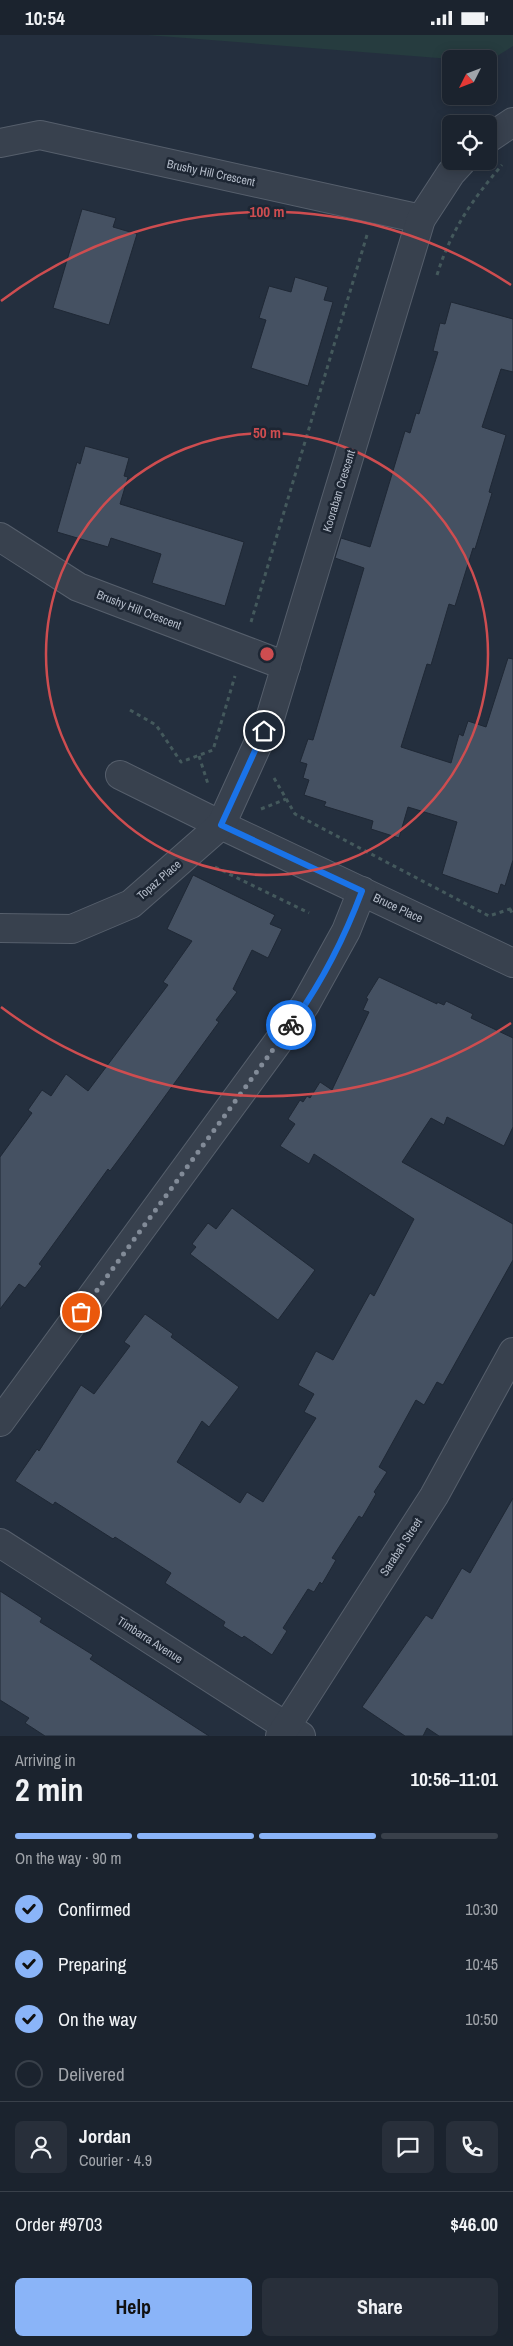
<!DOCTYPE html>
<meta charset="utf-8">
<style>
body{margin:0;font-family:"Archivo Narrow",sans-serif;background:#282f3a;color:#f1f3f6;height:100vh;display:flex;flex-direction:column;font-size:19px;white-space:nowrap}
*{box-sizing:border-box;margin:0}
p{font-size:16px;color:#a0a4aa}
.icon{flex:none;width:28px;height:28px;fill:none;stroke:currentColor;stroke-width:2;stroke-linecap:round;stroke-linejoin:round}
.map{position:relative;height:1701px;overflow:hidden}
.details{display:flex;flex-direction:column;background:#1b232e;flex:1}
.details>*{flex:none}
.needle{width:32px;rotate:228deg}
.fabs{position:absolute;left:442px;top:15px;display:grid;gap:10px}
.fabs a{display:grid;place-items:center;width:55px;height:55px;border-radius:8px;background:#1b232e;box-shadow:0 2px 12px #0003,0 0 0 1px #39404a;font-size:25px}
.pin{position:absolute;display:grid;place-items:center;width:42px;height:42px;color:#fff;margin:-21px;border:2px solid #fff;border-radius:50%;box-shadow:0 1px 5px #0007}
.courier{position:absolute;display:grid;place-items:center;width:50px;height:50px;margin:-25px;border:4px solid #1a73e8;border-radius:50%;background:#fff;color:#222;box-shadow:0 1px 6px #0007}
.head em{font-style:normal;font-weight:700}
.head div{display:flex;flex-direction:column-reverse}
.head{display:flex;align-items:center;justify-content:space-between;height:85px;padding:0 15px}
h1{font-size:32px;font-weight:700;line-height:38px}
.bar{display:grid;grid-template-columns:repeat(4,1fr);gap:8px 5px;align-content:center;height:60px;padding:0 15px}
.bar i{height:6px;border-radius:4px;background:#39404a}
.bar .selected{background:#8ab4f8}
.bar p{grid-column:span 4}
.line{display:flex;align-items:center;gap:12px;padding:0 15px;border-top:1px solid #39404a}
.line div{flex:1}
.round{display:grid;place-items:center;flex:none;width:52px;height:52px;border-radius:8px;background:#282f3a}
ol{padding:0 15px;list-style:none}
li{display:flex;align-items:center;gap:15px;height:55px}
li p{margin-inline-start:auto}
li .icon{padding:5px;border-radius:50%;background:#8ab4f8;color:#111;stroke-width:4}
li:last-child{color:#a0a4aa}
li i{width:28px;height:28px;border:2px solid #39404a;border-radius:50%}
.primary-button{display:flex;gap:10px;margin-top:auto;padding:10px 15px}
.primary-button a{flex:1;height:58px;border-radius:8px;background:#8ab4f8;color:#111;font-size:20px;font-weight:700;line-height:58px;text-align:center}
.primary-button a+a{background:#282f3a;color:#f1f3f6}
.status{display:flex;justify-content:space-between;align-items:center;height:35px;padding:0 25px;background:#1b232e;direction:ltr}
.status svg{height:14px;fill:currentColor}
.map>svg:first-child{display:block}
.green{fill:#263c3f}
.building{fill:#455162;stroke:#1f2835}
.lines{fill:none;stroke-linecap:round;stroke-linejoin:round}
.minor-casing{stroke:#565f6c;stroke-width:30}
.path{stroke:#44595c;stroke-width:3;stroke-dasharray:4 4;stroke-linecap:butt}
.minor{stroke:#38414e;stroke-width:28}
.done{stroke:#828b98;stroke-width:5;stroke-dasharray:0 9}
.route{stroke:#1a73e8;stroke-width:6}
.ring{fill:none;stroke:#ce4d50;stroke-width:2.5}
.labels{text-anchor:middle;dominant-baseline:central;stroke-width:5;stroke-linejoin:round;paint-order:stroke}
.street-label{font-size:12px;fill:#b4bcc9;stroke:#1d2633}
.centre{fill:#ce4d50;stroke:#1d2633;stroke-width:2.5}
.ring-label{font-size:15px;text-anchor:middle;font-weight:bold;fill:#ce4d50;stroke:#1d2633;stroke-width:5;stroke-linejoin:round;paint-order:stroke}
</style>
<div class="status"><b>10:54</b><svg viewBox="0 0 49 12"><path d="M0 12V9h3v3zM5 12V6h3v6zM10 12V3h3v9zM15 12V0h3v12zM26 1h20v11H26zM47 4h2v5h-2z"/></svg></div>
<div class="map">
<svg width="513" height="1701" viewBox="0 0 513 1701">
<rect width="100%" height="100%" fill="#242f3e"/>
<!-- green -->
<path class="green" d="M 147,0 L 513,0 L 513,11 L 489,26 L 489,24 L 451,24 Z"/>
<!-- building -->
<g class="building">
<path d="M 82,174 L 116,183 L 113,192 L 137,199 L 109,290 L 53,273 Z"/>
<path d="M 295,242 L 328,252 L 324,265 L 333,267 L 308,351 L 251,333 L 266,285 L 259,283 L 269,251 L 291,257 Z"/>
<path d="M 451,267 L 513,284 L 513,337 L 501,334 L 482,392 L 506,400 L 489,457 L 492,458 L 475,514 L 473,513 L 455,571 L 449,569 L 431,630 L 427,629 L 401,712 L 451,728 L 459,699 L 463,701 L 468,686 L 486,692 L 508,623 L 513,624 L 513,825 L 505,851 L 501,849 L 498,859 L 442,839 L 457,787 L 408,772 L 399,803 L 371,794 L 373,786 L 324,771 L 326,767 L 304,760 L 309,745 L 303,743 L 307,729 L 300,727 L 308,704 L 313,705 L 364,533 L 335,523 L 341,503 L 370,512 L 405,396 L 410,398 L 416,378 L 419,379 L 438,317 L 433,316 L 440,288 L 445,289 Z"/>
<path d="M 85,411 L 129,423 L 124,441 L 128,442 L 120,469 L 244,507 L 225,571 L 152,548 L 161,519 L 111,503 L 108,512 L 57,497 L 77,427 L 80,429 Z"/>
<path d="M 193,840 L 275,880 L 270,889 L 282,894 L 268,923 L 252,915 L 233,954 L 237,957 L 216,985 L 219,987 L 128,1112 L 110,1136 L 108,1134 L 39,1229 L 42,1231 L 25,1253 L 19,1249 L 0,1274 L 0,1122 L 32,1078 L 28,1075 L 42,1055 L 51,1061 L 66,1039 L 88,1056 L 168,950 L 163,947 L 192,906 L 167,894 Z"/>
<path d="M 379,942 L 437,969 L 437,967 L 444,970 L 446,966 L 473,979 L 471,983 L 513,1003 L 513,1092 L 504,1111 L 447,1082 L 444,1090 L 431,1083 L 402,1127 L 513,1189 L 513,1225 L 443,1350 L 437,1347 L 424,1370 L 416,1365 L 379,1432 L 387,1437 L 374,1457 L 376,1459 L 362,1483 L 359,1481 L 332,1523 L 336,1525 L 322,1549 L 320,1547 L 314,1557 L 308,1554 L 283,1593 L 287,1596 L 272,1620 L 244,1601 L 242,1603 L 223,1591 L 225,1587 L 165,1548 L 171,1538 L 115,1502 L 113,1504 L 55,1467 L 53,1470 L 15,1446 L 37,1414 L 39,1416 L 81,1350 L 94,1359 L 130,1311 L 124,1307 L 145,1279 L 173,1299 L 171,1302 L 239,1352 L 209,1392 L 202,1386 L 177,1427 L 240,1468 L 247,1457 L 263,1467 L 316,1383 L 304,1377 L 314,1359 L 298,1350 L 316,1316 L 333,1325 L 370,1258 L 374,1261 L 414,1184 L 314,1119 L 309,1129 L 280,1111 L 295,1089 L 288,1084 L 300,1065 L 303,1067 L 307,1061 L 310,1063 L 320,1047 L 332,1055 L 369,977 L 363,975 L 368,964 L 366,963 Z"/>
<path d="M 232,1173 L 315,1235 L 278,1285 L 190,1219 L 196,1212 L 192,1209 L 208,1188 L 216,1194 Z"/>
<path d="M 513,1463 L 513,1701 L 439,1701 L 427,1693 L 423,1701 L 405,1701 L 362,1672 L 426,1580 L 432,1584 L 462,1533 L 470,1538 Z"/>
<path d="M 0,1556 L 42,1583 L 40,1587 L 93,1620 L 90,1624 L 209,1701 L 45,1701 L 25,1688 L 29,1683 L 0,1665 Z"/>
</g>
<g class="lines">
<defs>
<g id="minor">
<path d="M 489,103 L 513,87"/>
<path d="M 0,108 L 40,100 L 421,184"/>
<path d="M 0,502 L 78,552 L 286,631"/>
<path d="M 120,740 L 221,790 L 513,928"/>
<path d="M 0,893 L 72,894 L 131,869 L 221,790 L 271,680 L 421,184 L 451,138 L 462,126"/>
<path d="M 0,1387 L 305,970 L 346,896 L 362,856"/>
<path d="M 0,1508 L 301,1701"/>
<path d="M 280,1701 L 434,1461 L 513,1317"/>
</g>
</defs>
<!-- minor casing -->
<use href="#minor" class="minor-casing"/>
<!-- path -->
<g class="path">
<path d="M 437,240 C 451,195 472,165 502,130"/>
<path d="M 251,587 L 367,200"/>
<path d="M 130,675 L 156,690 L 181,727 L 213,715 L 235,641"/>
<path d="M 199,721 L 208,749"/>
<path d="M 274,743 L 295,779 L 489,881 L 513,873"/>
<path d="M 261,774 L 286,764"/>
<path d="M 215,832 L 309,878"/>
<path d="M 510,874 L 513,880"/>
</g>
<!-- minor -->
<use href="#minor" class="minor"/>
</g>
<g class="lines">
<!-- done -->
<path class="done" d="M 81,1277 L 291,990"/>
<!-- route -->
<path class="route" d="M 264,696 L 221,790 L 362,856 C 344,904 321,949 291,990"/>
</g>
<!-- distance rings -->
<g class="ring">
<circle cx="267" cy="619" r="221"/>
<path d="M511 988A442 442 0 0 1 1 972M1 266A442 442 0 0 1 511 250"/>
</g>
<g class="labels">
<!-- street labels -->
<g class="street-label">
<text transform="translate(211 138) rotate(12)">Brushy Hill Crescent</text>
<text transform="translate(339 456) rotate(-73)">Kooraban Crescent</text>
<text transform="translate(139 575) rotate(21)">Brushy Hill Crescent</text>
<text transform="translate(159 845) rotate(-41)">Topaz Place</text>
<text transform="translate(398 873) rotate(25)">Bruce Place</text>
<text transform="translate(401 1512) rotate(-57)">Sarabah Street</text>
<text transform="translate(150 1605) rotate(33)">Timbarra Avenue</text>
</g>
</g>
<circle cx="267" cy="619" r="8" class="centre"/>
<g class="ring-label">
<text x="267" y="182">100 m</text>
<text x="267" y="403">50 m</text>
</g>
</svg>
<div class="fabs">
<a><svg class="needle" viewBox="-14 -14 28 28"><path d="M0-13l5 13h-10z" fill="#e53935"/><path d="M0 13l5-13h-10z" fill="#a0a4aa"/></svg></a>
<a><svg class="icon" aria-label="locate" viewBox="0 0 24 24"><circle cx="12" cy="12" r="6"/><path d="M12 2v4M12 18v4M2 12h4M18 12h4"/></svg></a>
</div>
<div class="pin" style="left:81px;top:1277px;background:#ea580c"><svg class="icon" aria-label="bag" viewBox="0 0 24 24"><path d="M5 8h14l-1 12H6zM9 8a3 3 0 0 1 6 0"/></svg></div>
<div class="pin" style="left:264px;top:696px;background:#1f2937"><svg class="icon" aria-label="home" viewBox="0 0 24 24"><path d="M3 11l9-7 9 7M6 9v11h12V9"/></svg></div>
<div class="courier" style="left:291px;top:990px"><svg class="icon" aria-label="bike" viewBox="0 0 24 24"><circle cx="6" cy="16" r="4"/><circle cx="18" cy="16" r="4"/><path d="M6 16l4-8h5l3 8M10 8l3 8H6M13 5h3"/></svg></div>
</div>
<section class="details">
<div class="head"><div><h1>2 min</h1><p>Arriving in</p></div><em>10:56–11:01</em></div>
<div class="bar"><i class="selected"></i><i class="selected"></i><i class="selected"></i><i></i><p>On the way · 90 m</p></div>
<ol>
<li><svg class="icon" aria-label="check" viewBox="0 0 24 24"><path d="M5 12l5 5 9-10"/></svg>Confirmed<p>10:30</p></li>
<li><svg class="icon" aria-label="check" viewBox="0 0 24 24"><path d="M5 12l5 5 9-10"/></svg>Preparing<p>10:45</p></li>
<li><svg class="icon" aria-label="check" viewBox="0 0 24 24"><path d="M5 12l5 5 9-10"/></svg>On the way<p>10:50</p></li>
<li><i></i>Delivered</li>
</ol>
<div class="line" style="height:90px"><a class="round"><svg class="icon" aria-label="person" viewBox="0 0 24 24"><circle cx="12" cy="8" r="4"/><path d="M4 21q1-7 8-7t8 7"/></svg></a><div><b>Jordan</b><p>Courier · 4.9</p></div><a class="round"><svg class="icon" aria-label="chat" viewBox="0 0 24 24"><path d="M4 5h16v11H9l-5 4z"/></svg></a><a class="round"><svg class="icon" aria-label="phone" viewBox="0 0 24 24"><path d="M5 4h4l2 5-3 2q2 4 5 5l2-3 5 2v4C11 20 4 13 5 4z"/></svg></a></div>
<div class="line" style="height:65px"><div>Order #9703</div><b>$46.00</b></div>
<div class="primary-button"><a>Help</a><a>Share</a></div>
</section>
